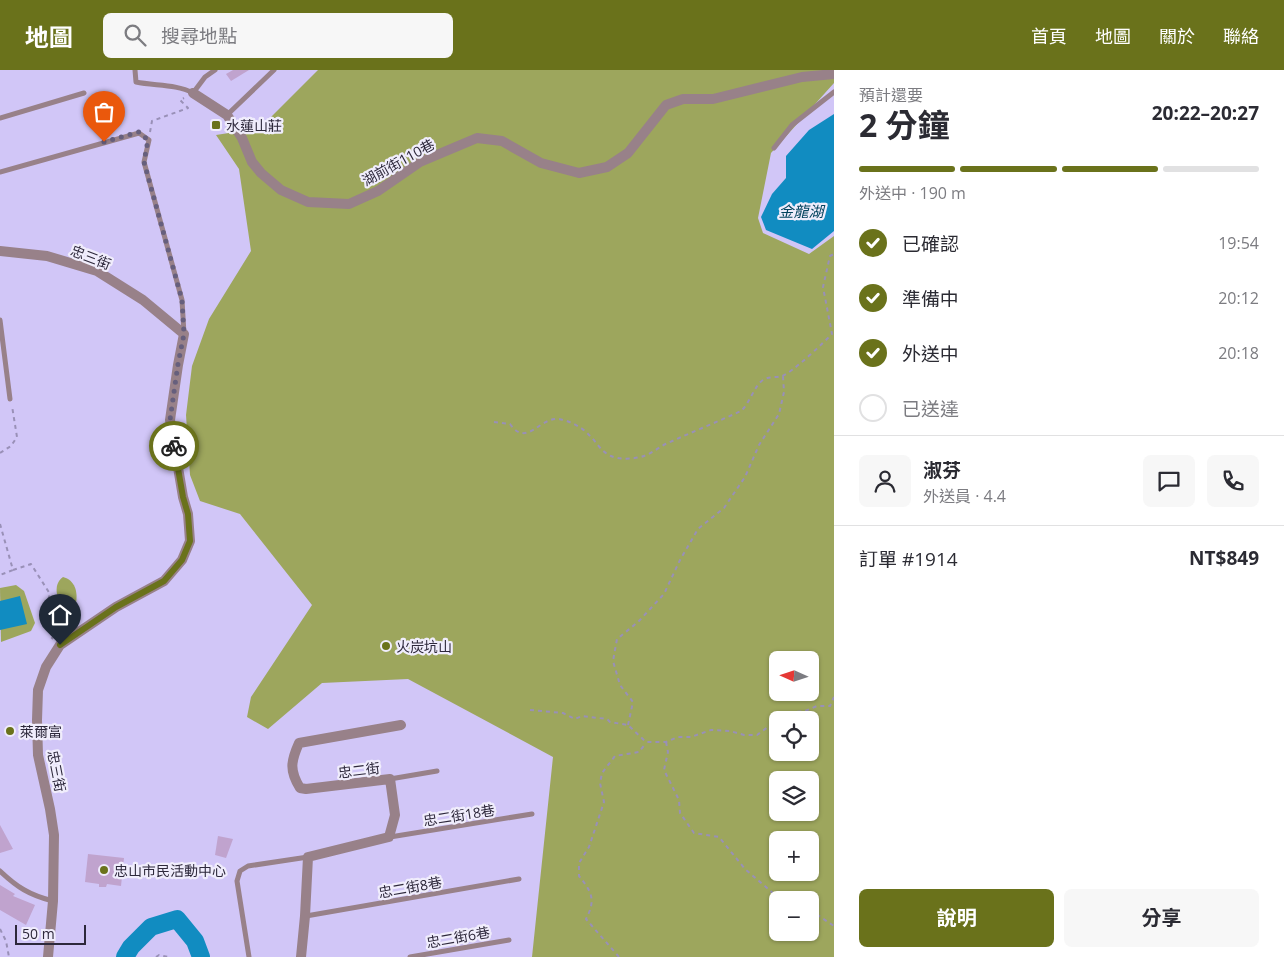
<!DOCTYPE html>
<html lang="zh-TW">
<meta charset="utf-8">
<style>
body{margin:0;font-family:"Open Sans","Noto Sans TC",sans-serif;background:#f7f7f7;color:#2b2b33;height:100vh;display:flex;flex-direction:column;font-size:19px;white-space:nowrap}
*{box-sizing:border-box;margin:0}
p{font-size:16px;color:#7c7c81}
.icon{flex:none;width:28px;height:28px;fill:none;stroke:currentColor;stroke-width:2;stroke-linecap:round;stroke-linejoin:round}
.map{position:relative;flex:1;overflow:hidden}
.panel{display:flex;flex-direction:column;background:#fff;width:450px}
.panel>*{flex:none}
.needle{width:32px;rotate:273deg}
.fabs{position:absolute;left:769px;top:581px;display:grid;gap:10px}
.fabs a{display:grid;place-items:center;width:50px;height:50px;border-radius:8px;background:#fff;box-shadow:0 1px 4px #0004;font-size:25px}
.scale{position:absolute;left:15px;bottom:12px;width:71px;box-sizing:border-box;padding-left:5px;border:2px solid #2d283b;border-top:0;font-size:14px;line-height:18px;white-space:nowrap;color:#2d283b;-webkit-text-stroke:4px #f0edfc;paint-order:stroke}
.pin{position:absolute;display:grid;place-items:center;width:42px;height:42px;color:#fff;margin:-51px -21px;border-radius:50% 50% 50% 0;rotate:-45deg;box-shadow:0 0 5px #0007}
.pin .icon{rotate:45deg}
.courier{position:absolute;display:grid;place-items:center;width:50px;height:50px;margin:-25px;border:4px solid #6a721b;border-radius:50%;background:#fff;color:#222;box-shadow:0 1px 6px #0007}
.headline em{font-style:normal;font-weight:700}
.headline div{display:flex;flex-direction:column-reverse}
.headline{display:flex;align-items:center;justify-content:space-between;height:85px;padding:0 25px}
h1{font-size:32px;font-weight:700;line-height:38px}
.bar{display:grid;grid-template-columns:repeat(4,1fr);gap:8px 5px;align-content:center;height:60px;padding:0 25px}
.bar i{height:6px;border-radius:4px;background:#e1e1e2}
.bar .current{background:#6a721b}
.bar p{grid-column:span 4}
.line{display:flex;align-items:center;gap:12px;padding:0 25px;border-top:1px solid #e1e1e2}
.line div{flex:1}
.round{display:grid;place-items:center;flex:none;width:52px;height:52px;border-radius:8px;background:#f7f7f7}
ol{padding:0 25px;list-style:none}
li{display:flex;align-items:center;gap:15px;height:55px}
li p{margin-inline-start:auto}
li .icon{padding:5px;border-radius:50%;background:#6a721b;color:#fff;stroke-width:4}
li:last-child{color:#7c7c81}
li i{width:28px;height:28px;border:2px solid #e1e1e2;border-radius:50%}
.cta{display:flex;gap:10px;margin-top:auto;padding:10px 25px}
.cta a{flex:1;height:58px;border-radius:8px;background:#6a721b;color:#fff;font-size:20px;font-weight:700;line-height:58px;text-align:center}
.cta a+a{background:#f7f7f7;color:#2b2b33}
header{display:flex;align-items:center;gap:30px;box-sizing:border-box;height:70px;padding:0 25px;background:#6a721b;color:#fff}
header strong{font-size:24px}
nav{display:flex;gap:28px;margin-inline-start:auto;font-size:18px}
.search{width:350px;height:45px;background:#f7f7f7;display:flex;align-items:center;gap:12px;box-sizing:border-box;padding:0 18px;border-radius:8px;color:#7c7c81;font-size:19px}
main{display:flex;flex:1;min-height:0}
.map>svg:first-child{display:block}
.green{fill:#9da65d;fill-rule:evenodd}
.water{fill:#118cc1}
.lines{fill:none;stroke-linecap:round;stroke-linejoin:round}
.river{stroke:#118cc1;stroke-width:18}
.building{fill:#c0a3ce}
.path{stroke:#9990b7;stroke-width:2;stroke-dasharray:4 4;stroke-linecap:butt}
.lane{stroke:#988189;stroke-width:5}
.street{stroke:#988189;stroke-width:10}
.done{stroke:#665f7d;stroke-width:5;stroke-dasharray:0 9}
.route{stroke:#6a721b;stroke-width:6}
.poi-dot{fill:#6a721b;stroke:#f0edfc;stroke-width:2}
.labels{text-anchor:middle;dominant-baseline:central;stroke-width:4.5;stroke-linejoin:round;paint-order:stroke}
.poi-label{font-size:14px;fill:#2d283b;stroke:#f0edfc;text-anchor:start}
.street-label{font-size:14px;fill:#2d283b;stroke:#f0edfc}
.water-label{font-size:15px;font-style:italic;fill:#04435e;stroke:#f0edfc}
</style>
<header>
<strong>地圖</strong>
<div class="search"><svg class="icon" aria-label="search" viewBox="0 0 24 24"><circle cx="10" cy="10" r="6"/><path d="M15 15l6 6"/></svg>搜尋地點</div>
<nav><a>首頁</a><a>地圖</a><a>關於</a><a>聯絡</a></nav>
</header>
<main>
<div class="map">
<svg width="834" height="887" viewBox="0 0 834 887">
<rect width="100%" height="100%" fill="#d1c6f7"/>
<!-- green -->
<g class="green">
<path d="M 318,0 L 834,0 L 834,13 L 771,83 L 758,148 L 763,163 L 809,184 L 834,166 L 834,887 L 532,887 L 553,687 L 408,609 L 322,613 L 268,659 L 247,647 L 251,627 L 312,535 L 240,444 L 200,431 L 190,405 L 186,345 L 192,296 L 209,249 L 251,181 L 239,99 L 216,65 L 260,58 ZM 778,590 L 810,590 L 810,622 L 778,622 ZM 778,650 L 810,650 L 810,682 L 778,682 ZM 778,710 L 810,710 L 810,742 L 778,742 ZM 778,770 L 810,770 L 810,802 L 778,802 ZM 778,830 L 810,830 L 810,862 L 778,862 Z"/>
<path d="M 63,507 C 75,510 78,522 76,533 C 58,544 50,515 63,507 Z"/>
<path d="M 16,515 L 24,521 L 35,553 L 31,561 L 1,572 L 0,518 Z"/>
</g>
<!-- water -->
<g class="water">
<path d="M 834,44 L 834,161 L 812,179 L 766,160 L 761,147 L 772,124 L 786,108 L 786,86 L 809,60 Z"/>
<path d="M 20,526 L 27,554 L 0,560 L 0,531 Z"/>
</g>
<g class="lines">
<!-- river -->
<path class="river" d="M 125,887 L 131,877 L 151,857 L 177,849 L 195,871 L 201,887"/>
</g>
<!-- building -->
<g class="building">
<path d="M 233,0 L 249,0 L 231,11 L 226,4 Z"/>
<path d="M 0,755 L 13,779 L 0,783 Z"/>
<path d="M 218,766 L 233,769 L 226,788 L 215,785 Z"/>
<path d="M 88,784 L 124,788 L 121,816 L 107,814 L 106,817 L 99,817 L 99,814 L 85,812 Z"/>
<path d="M 0,815 L 15,824 L 13,826 L 35,835 L 26,855 L 0,840 Z"/>
</g>
<g class="lines">
<!-- path -->
<g class="path">
<path d="M 150,62 L 152,51 L 188,38 L 180,30 L 184,28"/>
<path d="M 494,352 L 510,354 C 527,378 539,347 559,349 C 570,351 582,357 589,365 C 596,371 601,382 611,386 C 620,390 635,389 644,386 C 653,383 660,376 668,373 C 692,362 717,352 741,341 C 750,333 754,316 763,310 C 769,306 776,308 782,306 C 792,303 823,273 832,264 L 823,217 L 830,186 L 834,184"/>
<path d="M 0,383 L 11,376 L 17,367 L 12,336"/>
<path d="M 0,454 L 13,500 L 0,505"/>
<path d="M 13,500 L 31,494 L 50,524 L 44,543 L 46,552 L 53,556 L 50,566 L 53,569"/>
<path d="M 530,640 L 563,643 L 575,649 L 582,646 L 607,649 L 610,652 L 628,655 L 646,672 L 666,672 L 678,667 L 691,667 L 711,660 L 730,661 L 744,665 L 757,665 L 787,643 L 805,641 L 817,636 L 830,636 L 834,627"/>
<path d="M 628,655 L 633,632 L 620,615 L 613,591 L 617,569 L 638,552 L 664,524 L 680,490 L 698,459 L 724,438 L 745,407 L 759,375 L 779,344 L 784,322 L 783,306"/>
<path d="M 666,672 L 668,682 L 664,700 L 679,730 L 680,743 L 694,763 L 719,767 L 745,799 L 781,830"/>
<path d="M 810,840 L 834,856"/>
<path d="M 0,859 L 6,871 L 9,887"/>
<path d="M 156,887 L 159,885 L 168,887"/>
<path d="M 619,887 L 586,849 C 596,830 592,822 579,806 L 579,793 L 589,777 L 604,732 L 600,713 L 602,703 L 615,686 L 639,682 L 646,673"/>
</g>
<!-- lane -->
<g class="lane">
<path d="M 135,0 L 136,12 C 155,16 176,14 193,23 L 205,7 L 215,0"/>
<path d="M 227,45 L 274,0"/>
<path d="M 0,48 L 84,23"/>
<path d="M 774,78 L 792,55 L 834,22"/>
<path d="M 0,102 L 139,63 L 149,70 L 144,92 L 182,230 L 184,264"/>
<path d="M 0,250 L 10,329"/>
<path d="M 390,709 L 437,701"/>
<path d="M 390,767 L 532,744"/>
<path d="M 0,801 C 17,817 29,825 53,831"/>
<path d="M 306,846 L 519,809"/>
<path d="M 249,887 L 237,811 L 240,801 L 248,796 L 308,787"/>
<path d="M 410,887 L 509,870"/>
</g>
<!-- street -->
<g class="street">
<path d="M 193,23 L 227,45 L 242,68 L 252,92 L 261,103 L 281,120 L 308,132 L 349,134 L 378,121 L 420,92 L 477,68 L 502,71 L 541,93 L 579,103 L 607,97 L 628,83 L 666,35 L 683,29 L 713,29 L 802,7 L 834,4"/>
<path d="M 0,181 L 47,186 L 97,201 L 143,230 L 184,264 L 178,295 L 170,350 L 183,427 L 188,444 L 190,471 L 182,490 L 164,511 L 116,537 L 60,575 L 46,597 L 38,620 L 37,650 L 38,685 L 50,739 L 54,765 L 53,831 L 48,887"/>
<path d="M 301,887 L 305,846 L 308,787 L 389,767 L 395,745 L 390,709 L 306,719 L 300,718 C 289,700 291,691 299,673 L 401,655"/>
</g>
</g>
<g class="lines">
<!-- done -->
<path class="done" d="M 104,72 L 139,62 L 148,70 L 144,92 L 182,230 L 184,264 L 178,294 L 170,350 L 174,376"/>
<!-- route -->
<path class="route" d="M 60,575 L 116,537 L 164,511 L 182,490 L 190,471 L 188,444 L 183,427 L 174,376"/>
</g>
<!-- markers -->
<g class="poi-dot">
<rect x="211" y="50" width="10" height="10" rx="2.5"/>
<circle cx="386" cy="576" r="5"/>
<circle cx="10" cy="661" r="5"/>
<circle cx="104" cy="800" r="5"/>
</g>
<g class="labels">
<!-- poi labels -->
<g class="poi-label">
<text x="226" y="55">水蓮山莊</text>
<text x="396" y="576">火炭坑山</text>
<text x="20" y="661">萊爾富</text>
<text x="114" y="800">忠山市民活動中心</text>
</g>
<!-- street labels -->
<g class="street-label">
<text transform="translate(398 92) rotate(-29)">湖前街110巷</text>
<text transform="translate(91 187) rotate(21)">忠三街</text>
<text transform="translate(359 700) rotate(-7)">忠二街</text>
<text transform="translate(57 701) rotate(79)">忠三街</text>
<text transform="translate(459 745) rotate(-9)">忠二街18巷</text>
<text transform="translate(410 817) rotate(-10)">忠二街8巷</text>
<text transform="translate(458 867) rotate(-10)">忠二街6巷</text>
</g>
<!-- water labels -->
<g class="water-label">
<text x="801" y="141">金龍湖</text>
</g>
</g>
</svg>
<div class="fabs">
<a><svg class="needle" viewBox="-14 -14 28 28"><path d="M0-13l5 13h-10z" fill="#e53935"/><path d="M0 13l5-13h-10z" fill="#7c7c81"/></svg></a>
<a><svg class="icon" aria-label="locate" viewBox="0 0 24 24"><circle cx="12" cy="12" r="6"/><path d="M12 2v4M12 18v4M2 12h4M18 12h4"/></svg></a>
<a><svg class="icon" aria-label="layers" viewBox="0 0 24 24"><path d="M12 4l9 5-9 5-9-5zM3 14l9 5 9-5"/></svg></a>
<a>+</a>
<a>−</a>
</div>
<div class="scale">50 m</div>
<div class="pin" style="left:104px;top:72px;background:#ea580c"><svg class="icon" aria-label="bag" viewBox="0 0 24 24"><path d="M5 8h14l-1 12H6zM9 8a3 3 0 0 1 6 0"/></svg></div>
<div class="pin" style="left:60px;top:575px;background:#1f2937"><svg class="icon" aria-label="home" viewBox="0 0 24 24"><path d="M3 11l9-7 9 7M6 9v11h12V9"/></svg></div>
<div class="courier" style="left:174px;top:376px"><svg class="icon" aria-label="bike" viewBox="0 0 24 24"><circle cx="6" cy="16" r="4"/><circle cx="18" cy="16" r="4"/><path d="M6 16l4-8h5l3 8M10 8l3 8H6M13 5h3"/></svg></div>
</div>
<section class="panel">
<div class="headline"><div><h1>2 分鐘</h1><p>預計還要</p></div><em>20:22–20:27</em></div>
<div class="bar"><i class="current"></i><i class="current"></i><i class="current"></i><i></i><p>外送中 · 190 m</p></div>
<ol>
<li><svg class="icon" aria-label="check" viewBox="0 0 24 24"><path d="M5 12l5 5 9-10"/></svg>已確認<p>19:54</p></li>
<li><svg class="icon" aria-label="check" viewBox="0 0 24 24"><path d="M5 12l5 5 9-10"/></svg>準備中<p>20:12</p></li>
<li><svg class="icon" aria-label="check" viewBox="0 0 24 24"><path d="M5 12l5 5 9-10"/></svg>外送中<p>20:18</p></li>
<li><i></i>已送達</li>
</ol>
<div class="line" style="height:90px"><a class="round"><svg class="icon" aria-label="person" viewBox="0 0 24 24"><circle cx="12" cy="8" r="4"/><path d="M4 21q1-7 8-7t8 7"/></svg></a><div><b>淑芬</b><p>外送員 · 4.4</p></div><a class="round"><svg class="icon" aria-label="chat" viewBox="0 0 24 24"><path d="M4 5h16v11H9l-5 4z"/></svg></a><a class="round"><svg class="icon" aria-label="phone" viewBox="0 0 24 24"><path d="M5 4h4l2 5-3 2q2 4 5 5l2-3 5 2v4C11 20 4 13 5 4z"/></svg></a></div>
<div class="line" style="height:65px"><div>訂單 #1914</div><b>NT$849</b></div>
<div class="cta"><a>說明</a><a>分享</a></div>
</section>
</main>
